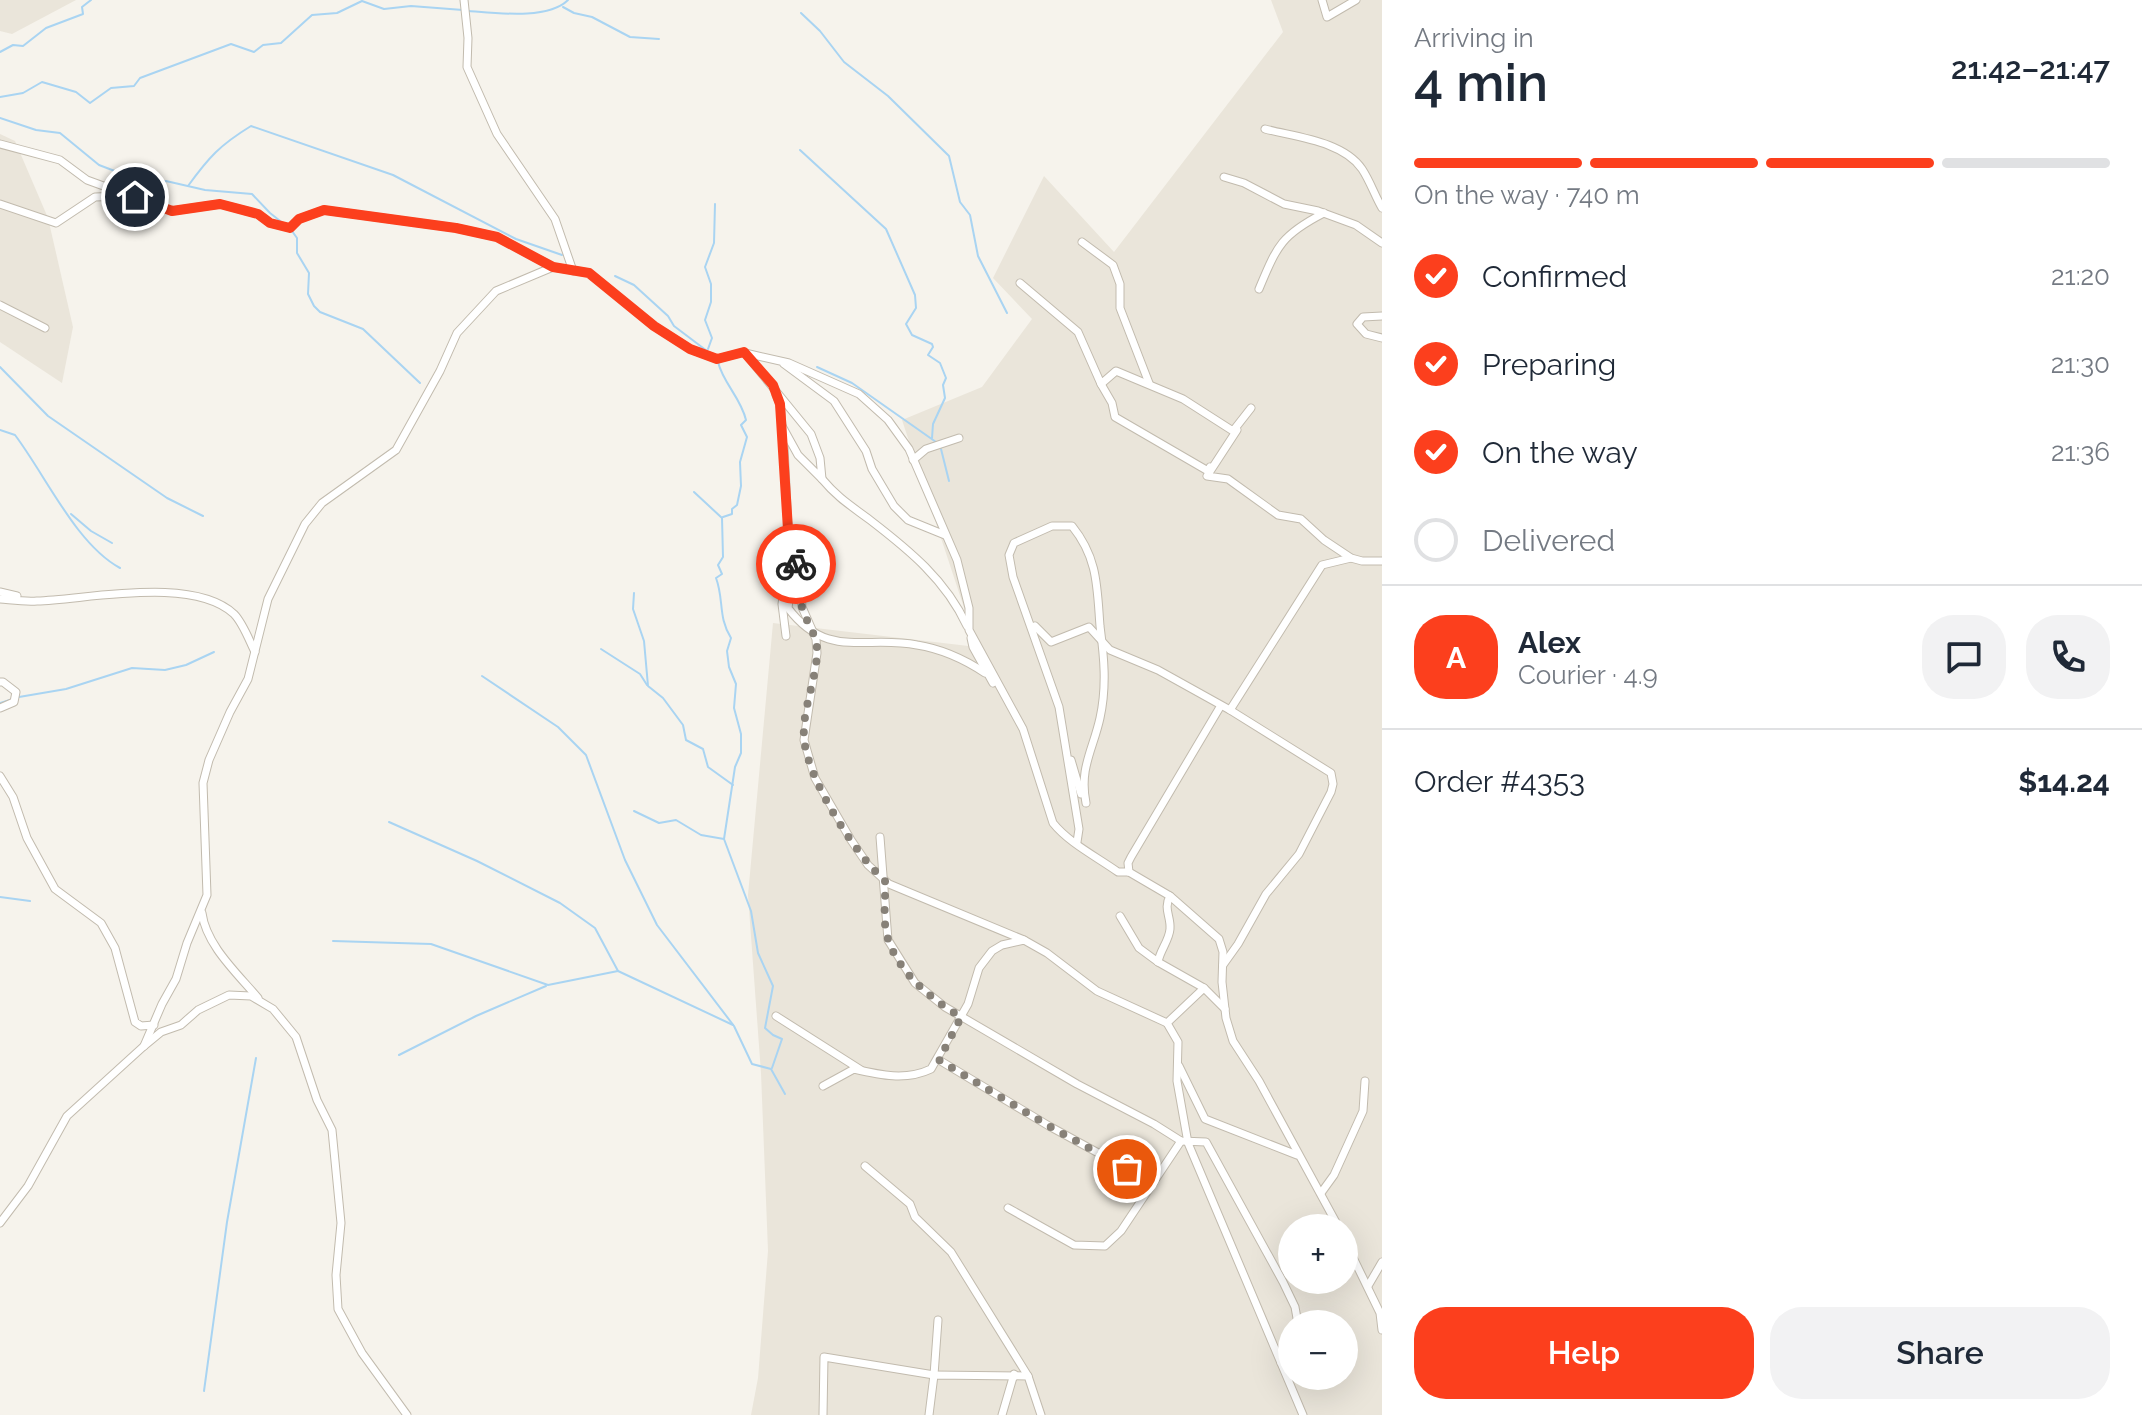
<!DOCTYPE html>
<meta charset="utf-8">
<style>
body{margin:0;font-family:Raleway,sans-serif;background:#f2f2f3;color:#1f2937;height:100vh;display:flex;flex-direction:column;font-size:30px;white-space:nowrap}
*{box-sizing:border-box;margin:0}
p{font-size:26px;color:#747a83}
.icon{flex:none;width:44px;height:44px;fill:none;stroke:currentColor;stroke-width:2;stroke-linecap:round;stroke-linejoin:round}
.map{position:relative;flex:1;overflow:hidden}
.details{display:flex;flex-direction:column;background:#fff;width:760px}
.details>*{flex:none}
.tools{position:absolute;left:1278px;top:1214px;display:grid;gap:16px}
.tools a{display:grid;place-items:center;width:80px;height:80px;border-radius:50%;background:#fff;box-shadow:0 8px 32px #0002;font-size:40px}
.pin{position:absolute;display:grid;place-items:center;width:68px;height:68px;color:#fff;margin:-34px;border:4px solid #fff;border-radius:50%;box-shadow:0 2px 8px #0007}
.courier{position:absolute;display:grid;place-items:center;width:80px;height:80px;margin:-40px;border:6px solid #fc3f1d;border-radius:50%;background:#fff;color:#222;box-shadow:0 2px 10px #0007}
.headline em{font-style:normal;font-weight:600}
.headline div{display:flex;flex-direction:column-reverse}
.headline{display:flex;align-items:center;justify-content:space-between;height:136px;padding:0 32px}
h1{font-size:52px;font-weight:600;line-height:60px}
.bar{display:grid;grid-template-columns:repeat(4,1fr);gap:12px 8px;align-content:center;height:96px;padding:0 32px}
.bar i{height:10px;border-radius:6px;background:#e0e1e3}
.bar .current{background:#fc3f1d}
.bar p{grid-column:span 4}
.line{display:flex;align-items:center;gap:20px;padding:0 32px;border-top:2px solid #e0e1e3}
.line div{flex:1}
.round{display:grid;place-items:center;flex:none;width:84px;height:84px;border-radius:32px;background:#f2f2f3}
ol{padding:0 32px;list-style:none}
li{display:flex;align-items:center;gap:24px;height:88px}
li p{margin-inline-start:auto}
li .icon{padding:8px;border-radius:50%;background:#fc3f1d;color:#fff;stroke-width:4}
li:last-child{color:#747a83}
li i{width:44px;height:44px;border:4px solid #e0e1e3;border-radius:50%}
.button{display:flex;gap:16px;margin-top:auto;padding:16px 32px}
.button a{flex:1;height:92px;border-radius:32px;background:#fc3f1d;color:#fff;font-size:32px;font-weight:600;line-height:92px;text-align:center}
.button a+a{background:#f2f2f3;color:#1f2937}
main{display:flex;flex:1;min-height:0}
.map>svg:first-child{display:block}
.residential{fill:#eae5da;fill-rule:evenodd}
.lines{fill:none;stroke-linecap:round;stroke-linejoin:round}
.stream{stroke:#a9d4f2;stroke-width:2}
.minor-casing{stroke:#c2bbae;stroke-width:9}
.minor{stroke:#fff;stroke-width:7}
.done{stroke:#878178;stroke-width:8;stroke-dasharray:0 14.4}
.route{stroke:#fc3f1d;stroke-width:10}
</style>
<main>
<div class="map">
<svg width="1382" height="1415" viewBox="0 0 1382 1415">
<rect width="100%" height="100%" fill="#f6f3ec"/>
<!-- residential -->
<g class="residential">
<path d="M 0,0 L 76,0 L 12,34 L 0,31 Z"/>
<path d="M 1271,0 L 1382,0 L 1382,1415 L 751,1415 L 758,1378 L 768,1251 L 761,1073 L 748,895 L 773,623 L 977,647 L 902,420 L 982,387 L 1032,319 L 993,278 L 1044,176 L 1114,252 L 1283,32 ZM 1292,1228 L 1344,1228 L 1344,1280 L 1292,1280 ZM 1292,1324 L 1344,1324 L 1344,1376 L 1292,1376 Z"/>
<path d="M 0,134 L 15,141 L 48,218 L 73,327 L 62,383 L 0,342 Z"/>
</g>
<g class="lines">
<!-- stream -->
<g class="stream">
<path d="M 563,7 L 574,13 L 592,17 L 630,37 L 659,39"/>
<path d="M 469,11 C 496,13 548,20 568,0"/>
<path d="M 801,13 L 820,31 L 844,62 L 888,96 L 949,156 L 960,202 L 970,215 L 978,256 L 1007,313"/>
<path d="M 0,52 L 13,45 L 23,46 L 46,28 L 83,14 L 82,7 L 91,0"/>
<path d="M 0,97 L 23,93 L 42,82 L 76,92 L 90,103 L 111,88 L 134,86 L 140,78 L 231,44 L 254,52 L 263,45 L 281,43 L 312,15 L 337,13 L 362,1 L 384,9 L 411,6 L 463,10"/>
<path d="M 0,118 L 36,130 L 60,133 L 99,165 L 154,186 L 166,181 L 205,190 L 252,194 L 270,213 L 284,224"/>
<path d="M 800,150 L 886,229 L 915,295 L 916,308 L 906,324 L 912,335 L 932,344 L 933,347 L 928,355 L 940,363 L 946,378 L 943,385 L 945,398 L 933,424 L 932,438"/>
<path d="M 188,186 C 209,157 220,145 251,126 L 393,175 L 516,239 L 562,255"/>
<path d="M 292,231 L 297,238 L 297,253 L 309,273 L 308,294 L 314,306 L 320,312 L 363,329 L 420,383"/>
<path d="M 615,276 L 634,285 L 668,316 L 674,326 L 711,354"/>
<path d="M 708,349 L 712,338 L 705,320 L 711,302 L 711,284 L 705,267 L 714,243 L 715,204"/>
<path d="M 718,362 C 723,383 741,398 746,420 L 741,425 L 747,437 L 740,462 L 741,486 L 737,505 L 732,509 L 732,514 L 723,517"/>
<path d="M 0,367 L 48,416 L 167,498 L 203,516"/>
<path d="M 817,367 L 852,383 L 936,442"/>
<path d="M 0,430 L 15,435 C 46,476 76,544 120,568"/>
<path d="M 941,449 L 949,481"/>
<path d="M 694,492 L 722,518 L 723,557 L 718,565 L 722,574 L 716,578 C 724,599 718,618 731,638 L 727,651 L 729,667 L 736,684 L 734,708 L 741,734 L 741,753 L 735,767 L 724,839"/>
<path d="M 71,514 L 91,531 L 112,543"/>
<path d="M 634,593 L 633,609 L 644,641 L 648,686 L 663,698 L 683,725 L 686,740 L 703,749 L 708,767 L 733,785"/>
<path d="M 601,649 L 640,674 L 647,685"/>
<path d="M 482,676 L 558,727 L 586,755 L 625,860 L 657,925 L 734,1026 L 752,1064 L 771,1069 L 785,1094"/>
<path d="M 19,697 L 66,689 L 132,668 L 165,670 L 186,665 L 214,652"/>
<path d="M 0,703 L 13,699"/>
<path d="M 634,811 L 659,823 L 676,820 L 701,835 L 724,839 L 751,911 L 758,953 L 773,986 L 765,1028 L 773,1035 L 782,1039 L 772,1068"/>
<path d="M 389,822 L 477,861 L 560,903 L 595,928 L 618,971 L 733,1025"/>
<path d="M 0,897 L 30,901"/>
<path d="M 333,941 L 431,944 L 548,985 L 618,971"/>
<path d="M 399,1055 L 476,1016 L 546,986"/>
<path d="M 204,1391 L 227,1222 L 256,1058"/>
</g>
<defs>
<g id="minor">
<path d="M 464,0 L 468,38 L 467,67 L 497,134 L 555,219 L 573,271"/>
<path d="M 1322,0 L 1327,17 L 1356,0"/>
<path d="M 1265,129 C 1295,137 1343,141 1362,169 C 1370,181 1375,196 1382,208"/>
<path d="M 0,144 L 60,160 L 87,180 L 172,211 L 220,204 L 258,214 L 270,223 L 290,228 L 299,219 L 324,210 L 456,228 L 497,237 L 553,267"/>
<path d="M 1224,177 L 1244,183 L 1284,204 L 1318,211 L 1356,225 L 1382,243"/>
<path d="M 0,204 L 56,223 L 95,197 L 123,196"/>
<path d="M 1082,242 L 1113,265 L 1120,284 L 1120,308 L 1149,383"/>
<path d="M 1020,283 L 1078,332 L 1101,384 L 1116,371 L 1183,399 L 1233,431 L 1251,408"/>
<path d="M 1259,289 C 1277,246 1281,235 1324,213"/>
<path d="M 0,305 L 45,328"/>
<path d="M 1382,316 L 1363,317 L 1357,324 L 1366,334 L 1382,338"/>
<path d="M 745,353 L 789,363 L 859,394 L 888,420 L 909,449 L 957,560 L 969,608 L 969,630 L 1023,729 L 1053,823 C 1069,843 1097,857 1118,872 L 1129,872 L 1170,896 L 1219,939 L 1223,952 L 1222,982 L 1226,1018 L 1233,1041 L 1259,1081 L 1339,1228"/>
<path d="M 784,364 L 834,401 L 866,451 L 872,469 L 894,506 L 908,520 L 945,535"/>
<path d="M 1101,384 L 1112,403 L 1115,417 L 1208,471 L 1210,467"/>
<path d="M 776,395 L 780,404 L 784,447 L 789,549"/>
<path d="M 1237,430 L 1207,476 L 1228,479 L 1278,515 L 1301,519 L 1324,540 L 1351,558 L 1362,561 L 1382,561"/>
<path d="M 913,460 L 926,449 L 959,438"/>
<path d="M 822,479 C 838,498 850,505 870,520 C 909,550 946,580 967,626"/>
<path d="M 789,545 L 800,580 L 802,607 L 816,639 L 817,653 L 804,740 L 815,778 L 851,840 L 868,865 L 889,884 L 1024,940"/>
<path d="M 790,559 L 792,575 L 788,608 C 827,660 865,635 917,645 C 942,649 964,659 985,673"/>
<path d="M 0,592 L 17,596"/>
<path d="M 0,599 C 12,600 25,602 37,601 C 90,599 193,576 234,614 C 243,623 249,640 255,652"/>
<path d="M 1035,626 L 1051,642 L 1089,627 L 1110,650 L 1158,670 L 1230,710 L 1331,773 L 1333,784 L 1331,792 L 1299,854 L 1266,894 L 1238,944 L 1223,965"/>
<path d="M 786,636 L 782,604 L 788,565"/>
<path d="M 971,638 L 973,647 L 993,683"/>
<path d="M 0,682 L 3,682 L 16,692 L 14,702 L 0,708"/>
<path d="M 1230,710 L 1322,565 L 1351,558"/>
<path d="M 1071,760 L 1081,794"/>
<path d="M 0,776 L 13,797 L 27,838 L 55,889 L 101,923 L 115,948 L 135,1022 L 141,1026 L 154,1025"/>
<path d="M 880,837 L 888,940 L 915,983 L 945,1007 L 1077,1084 L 1154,1124 L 1181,1141 L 1206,1142 L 1283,1282 L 1295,1307 L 1298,1324"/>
<path d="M 1077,842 L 1079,829 L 1059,707 L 1013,577 L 1009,555 L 1014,543 L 1052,526 L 1072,526 C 1098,558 1097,587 1100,626 C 1104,657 1107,686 1100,718 C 1093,750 1079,768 1086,803"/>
<path d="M 1129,872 L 1128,863 L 1131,857 L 1220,707"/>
<path d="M 202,913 C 206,945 237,973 258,998"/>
<path d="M 1120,916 L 1139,948 L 1158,962 L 1204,988 L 1225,1009"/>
<path d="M 1158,962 C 1160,950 1169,941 1170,929 C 1171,916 1163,909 1170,896"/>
<path d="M 1204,988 L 1167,1023 L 1178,1042 L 1177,1081 L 1188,1143 L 1303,1415"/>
<path d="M 776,1016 L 861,1070"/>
<path d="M 144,1046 L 162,1004 L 176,979 L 187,943 L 207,895 L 203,783 L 209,760 L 230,712 L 248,679 L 268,599 L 305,524 L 322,503 L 396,450 L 440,371 L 457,333 L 496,291 L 553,267 L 589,273 L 654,326 L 690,349 L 717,359 L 744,352 L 811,434 L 820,458 L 822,479 L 798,455 L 782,426"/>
<path d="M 939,1060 L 1049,1126 L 1153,1183"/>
<path d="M 1179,1066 L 1205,1119 L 1297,1155"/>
<path d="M 823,1086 L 854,1069 C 880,1075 906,1081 931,1069 L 968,1004 L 979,968 L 992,951 L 1002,945 L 1024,940 L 1047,953 L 1097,991 L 1167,1023"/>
<path d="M 865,1166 L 910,1204 L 915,1217 L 951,1252 L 1028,1376"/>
<path d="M 1321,1193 L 1334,1175 L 1363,1111 L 1365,1081"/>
<path d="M 1008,1208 L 1074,1245 L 1105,1246 L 1121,1231 L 1181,1141"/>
<path d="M 0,1223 L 28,1186 L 67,1116 L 144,1046 L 161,1032 L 181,1025 L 198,1010 L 229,995 L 251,996 L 273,1009 L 296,1037 L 317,1100 L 332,1130 L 341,1223 L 336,1275 L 338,1309 L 362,1353 L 407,1415"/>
<path d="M 1344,1239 L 1380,1313 L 1382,1330"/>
<path d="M 1368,1286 L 1382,1262"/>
<path d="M 1281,1363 L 1292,1343"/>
<path d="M 823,1415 L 824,1357 L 934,1375 L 938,1320"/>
<path d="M 929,1415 L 934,1375 L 1028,1376 L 1041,1415"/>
<path d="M 1002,1415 L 1014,1374"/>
</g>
</defs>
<!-- minor casing -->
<use href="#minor" class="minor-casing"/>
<!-- minor -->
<use href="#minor" class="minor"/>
</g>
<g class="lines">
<!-- done -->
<path class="done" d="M 796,564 C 800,578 798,593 802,607 C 806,623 818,635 817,653 C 816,681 802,710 804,738 C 807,779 855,854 885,881 C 886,900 882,921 888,939 C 899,973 931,999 961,1017 L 939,1060 L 1049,1126 L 1127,1169"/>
<!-- route -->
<path class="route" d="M 135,197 L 172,211 L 220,204 L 258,214 L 270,223 L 290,228 L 299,219 L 324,210 L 456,228 L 497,237 L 553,267 L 589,273 L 654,326 L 690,349 L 717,359 L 744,352 L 773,385 L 780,404 L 789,545 L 796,564"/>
</g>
</svg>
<div class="tools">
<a>+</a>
<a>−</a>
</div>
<div class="pin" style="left:1127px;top:1169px;background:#ea580c"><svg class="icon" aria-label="bag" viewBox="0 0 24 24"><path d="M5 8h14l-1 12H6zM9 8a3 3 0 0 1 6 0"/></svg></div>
<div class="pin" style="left:135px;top:197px;background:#1f2937"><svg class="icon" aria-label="home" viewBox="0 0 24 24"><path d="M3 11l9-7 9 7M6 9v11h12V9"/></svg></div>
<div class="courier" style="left:796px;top:564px"><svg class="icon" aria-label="bike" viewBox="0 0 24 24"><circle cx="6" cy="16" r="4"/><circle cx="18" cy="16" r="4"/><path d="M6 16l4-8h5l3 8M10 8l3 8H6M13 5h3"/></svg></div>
</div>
<section class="details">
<div class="headline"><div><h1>4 min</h1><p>Arriving in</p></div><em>21:42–21:47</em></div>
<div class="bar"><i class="current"></i><i class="current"></i><i class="current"></i><i></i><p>On the way · 740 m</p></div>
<ol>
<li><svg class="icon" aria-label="check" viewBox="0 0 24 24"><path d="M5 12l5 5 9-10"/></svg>Confirmed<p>21:20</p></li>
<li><svg class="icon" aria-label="check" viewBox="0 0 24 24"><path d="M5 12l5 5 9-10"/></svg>Preparing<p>21:30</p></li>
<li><svg class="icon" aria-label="check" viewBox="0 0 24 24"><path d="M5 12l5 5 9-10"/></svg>On the way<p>21:36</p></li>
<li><i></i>Delivered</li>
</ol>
<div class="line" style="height:144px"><b class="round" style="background:#fc3f1d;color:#fff">A</b><div><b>Alex</b><p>Courier · 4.9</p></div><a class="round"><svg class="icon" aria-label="chat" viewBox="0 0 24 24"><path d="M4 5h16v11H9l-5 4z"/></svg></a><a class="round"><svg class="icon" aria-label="phone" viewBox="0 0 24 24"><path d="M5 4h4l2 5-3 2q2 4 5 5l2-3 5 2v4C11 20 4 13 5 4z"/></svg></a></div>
<div class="line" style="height:104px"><div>Order #4353</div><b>$14.24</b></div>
<div class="button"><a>Help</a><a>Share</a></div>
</section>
</main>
